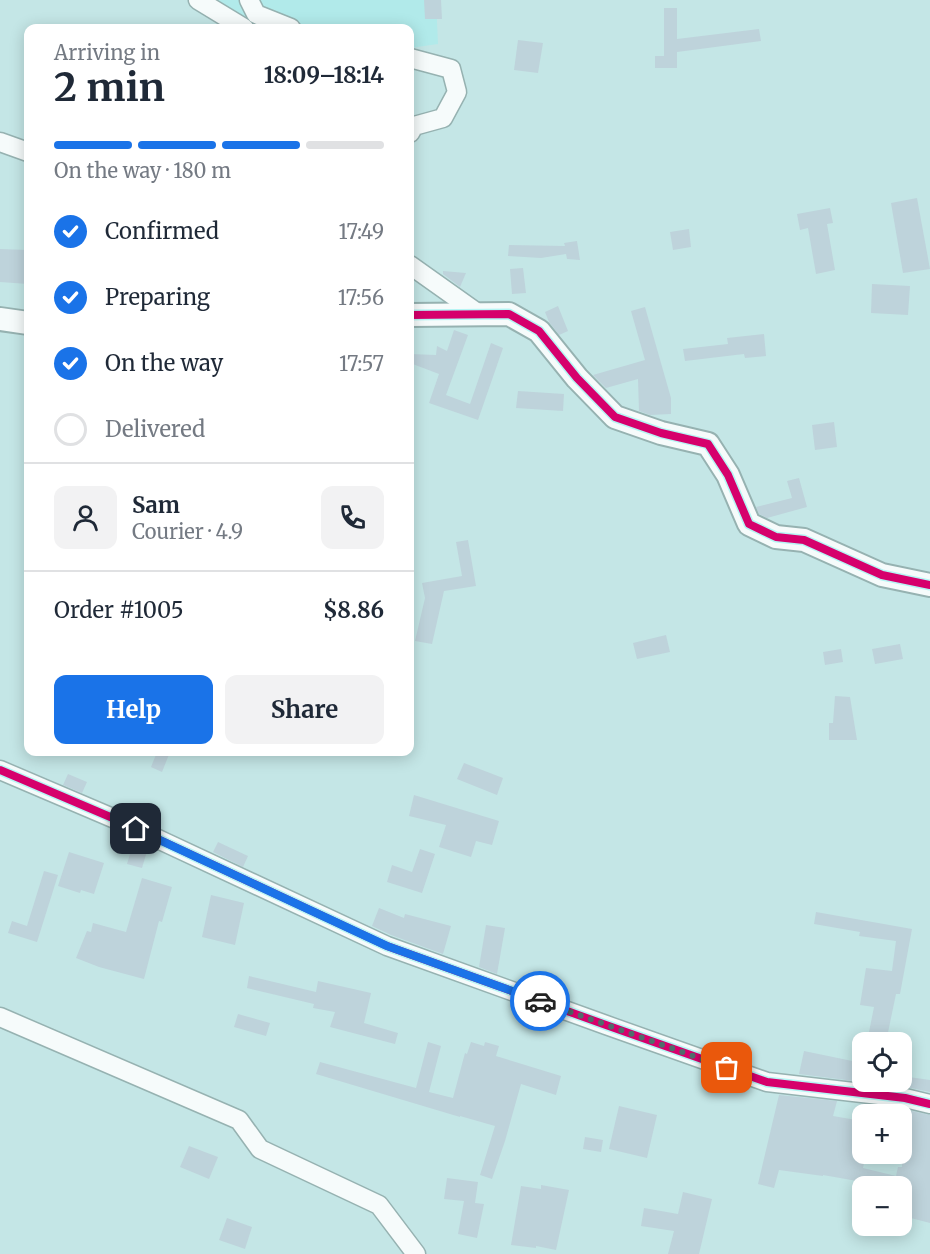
<!DOCTYPE html>
<meta charset="utf-8">
<style>
body{margin:0;font-family:Merriweather,serif;background:#f2f2f3;color:#1f2937;height:100vh;display:flex;flex-direction:column;font-size:22px;white-space:nowrap}
*{box-sizing:border-box;margin:0}
p{font-size:20px;color:#747a83}
.icon{flex:none;width:33px;height:33px;fill:none;stroke:currentColor;stroke-width:2;stroke-linecap:round;stroke-linejoin:round}
.map{position:relative;flex:1;overflow:hidden}
.drawer{position:absolute;left:24px;top:24px;width:390px;height:732px;display:flex;flex-direction:column;background:#fff;border-radius:12px;box-shadow:0 3px 15px #0003}
.drawer>*{flex:none}
.fabs{position:absolute;left:852px;top:1032px;display:grid;gap:12px}
.fabs a{display:grid;place-items:center;width:60px;height:60px;border-radius:12px;background:#fff;box-shadow:0 3px 15px #0003;font-size:30px}
.pin{position:absolute;display:grid;place-items:center;width:51px;height:51px;color:#fff;margin:-26px;border-radius:12px;box-shadow:0 3px 9px #0006}
.courier{position:absolute;display:grid;place-items:center;width:60px;height:60px;margin:-30px;border:4px solid #1a73e8;border-radius:50%;background:#fff;color:#222;box-shadow:0 2px 8px #0007}
.overview em{font-style:normal;font-weight:700}
.overview div{display:flex;flex-direction:column-reverse}
.overview{display:flex;align-items:center;justify-content:space-between;height:102px;padding:0 30px}
h1{font-size:39px;font-weight:700;line-height:45px}
.bar{display:grid;grid-template-columns:repeat(4,1fr);gap:9px 6px;align-content:center;height:72px;padding:0 30px}
.bar i{height:8px;border-radius:4px;background:#e0e1e3}
.bar .active{background:#1a73e8}
.bar p{grid-column:span 4}
.line{display:flex;align-items:center;gap:15px;padding:0 30px;border-top:2px solid #e0e1e3}
.line div{flex:1}
.round{display:grid;place-items:center;flex:none;width:63px;height:63px;border-radius:12px;background:#f2f2f3}
ol{padding:0 30px;list-style:none}
li{display:flex;align-items:center;gap:18px;height:66px}
li p{margin-inline-start:auto}
li .icon{padding:6px;border-radius:50%;background:#1a73e8;color:#fff;stroke-width:4}
li:last-child{color:#747a83}
li i{width:33px;height:33px;border:3px solid #e0e1e3;border-radius:50%}
.cta{display:flex;gap:12px;margin-top:auto;padding:12px 30px}
.cta a{flex:1;height:69px;border-radius:12px;background:#1a73e8;color:#fff;font-size:24px;font-weight:700;line-height:69px;text-align:center}
.cta a+a{background:#f2f2f3;color:#1f2937}
.map>svg:first-child{display:block}
.built{fill:#b1eaea}
.building{fill:#bed3db}
.lines{fill:none;stroke-linecap:round;stroke-linejoin:round}
.minor-casing{stroke:#96b2b1;stroke-width:21}
.tertiary-casing{stroke:#96b2b1;stroke-width:26}
.minor{stroke:#f6fbfb;stroke-width:18}
.tertiary{stroke:#f6fbfb;stroke-width:22}
.cycleway-casing{stroke:#b5f5f4;stroke-width:11}
.cycleway{stroke:#d6006c;stroke-width:8}
.done{stroke:#506c6c;stroke-width:6;stroke-dasharray:0 10.8}
.route{stroke:#1a73e8;stroke-width:8}
</style>
<div class="map">
<svg width="930" height="1254" viewBox="0 0 930 1254">
<rect width="100%" height="100%" fill="#c4e6e6"/>
<!-- built -->
<path class="built" d="M 208,0 L 436,0 L 438,44 L 410,48 L 410,28 L 258,28 Z"/>
<!-- building -->
<g class="building">
<path d="M 424,0 L 441,0 L 442,19 L 425,19 Z"/>
<path d="M 664,8 L 677,8 L 677,39 L 759,29 L 761,41 L 677,52 L 677,68 L 655,68 L 655,56 L 664,56 Z"/>
<path d="M 518,40 L 543,43 L 538,73 L 514,70 Z"/>
<path d="M 917,198 L 930,269 L 903,273 L 891,203 Z"/>
<path d="M 830,208 L 833,223 L 827,224 L 835,270 L 816,274 L 808,228 L 800,230 L 797,214 Z"/>
<path d="M 689,229 L 691,247 L 673,250 L 670,232 Z"/>
<path d="M 577,241 L 580,260 L 567,259 L 566,254 L 541,258 L 508,256 L 509,245 L 565,246 L 564,243 Z"/>
<path d="M 0,249 L 28,250 L 28,284 L 0,282 Z"/>
<path d="M 523,268 L 526,293 L 512,294 L 510,269 Z"/>
<path d="M 443,271 L 466,273 L 460,287 L 443,274 Z"/>
<path d="M 872,284 L 910,286 L 908,315 L 871,313 Z"/>
<path d="M 558,306 L 568,331 L 559,335 L 549,322 L 545,312 Z"/>
<path d="M 645,307 L 671,398 L 671,414 L 650,415 L 639,411 L 638,379 L 606,388 L 593,375 L 645,360 L 631,311 Z"/>
<path d="M 454,330 L 468,335 L 446,395 L 470,404 L 491,343 L 503,348 L 478,420 L 429,403 L 439,374 L 410,363 L 410,354 L 436,355 L 437,346 L 447,351 Z"/>
<path d="M 764,334 L 766,356 L 745,358 L 744,354 L 685,361 L 683,349 L 728,344 L 727,338 Z"/>
<path d="M 518,391 L 564,394 L 563,411 L 516,408 Z"/>
<path d="M 834,422 L 837,447 L 815,450 L 812,425 Z"/>
<path d="M 799,478 L 807,507 L 767,518 L 759,514 L 756,507 L 792,498 L 787,481 Z"/>
<path d="M 468,540 L 476,586 L 444,591 L 432,644 L 415,641 L 425,598 L 422,583 L 462,576 L 456,542 Z"/>
<path d="M 666,635 L 670,652 L 637,659 L 633,643 Z"/>
<path d="M 900,644 L 903,659 L 875,664 L 872,649 Z"/>
<path d="M 841,649 L 843,662 L 825,665 L 823,652 Z"/>
<path d="M 835,696 L 850,697 L 857,740 L 829,740 L 829,723 L 833,723 Z"/>
<path d="M 157,752 L 170,752 L 162,772 L 151,767 Z"/>
<path d="M 464,763 L 503,778 L 497,795 L 457,779 Z"/>
<path d="M 68,774 L 87,782 L 82,793 L 63,785 Z"/>
<path d="M 414,795 L 499,821 L 492,845 L 476,841 L 471,857 L 439,847 L 446,825 L 409,816 Z"/>
<path d="M 218,842 L 248,856 L 243,867 L 213,852 Z"/>
<path d="M 133,844 L 148,848 L 142,868 L 127,864 Z"/>
<path d="M 420,849 L 435,854 L 422,893 L 387,882 L 392,865 L 412,872 Z"/>
<path d="M 69,852 L 104,863 L 94,894 L 81,890 L 80,893 L 58,886 Z"/>
<path d="M 44,871 L 58,875 L 37,942 L 8,933 L 12,921 L 27,926 Z"/>
<path d="M 142,878 L 172,887 L 162,922 L 159,921 L 144,979 L 99,967 L 76,958 L 87,931 L 91,932 L 93,923 L 126,932 Z"/>
<path d="M 211,895 L 244,903 L 235,945 L 202,937 Z"/>
<path d="M 379,908 L 404,918 L 405,914 L 451,926 L 443,954 L 391,935 L 372,926 Z"/>
<path d="M 816,912 L 912,929 L 900,994 L 896,994 L 886,1042 L 867,1042 L 874,1007 L 860,1005 L 866,968 L 892,971 L 896,941 L 859,936 L 860,932 L 814,924 Z"/>
<path d="M 486,925 L 505,928 L 497,974 L 479,967 Z"/>
<path d="M 249,976 L 316,992 L 318,981 L 371,993 L 364,1023 L 398,1033 L 395,1044 L 330,1027 L 335,1012 L 313,1008 L 314,1004 L 247,988 Z"/>
<path d="M 238,1014 L 270,1023 L 266,1036 L 234,1027 Z"/>
<path d="M 428,1042 L 441,1046 L 429,1092 L 453,1098 L 465,1053 L 467,1054 L 471,1042 L 484,1046 L 485,1042 L 499,1046 L 496,1056 L 561,1076 L 556,1095 L 521,1084 L 505,1141 L 492,1179 L 480,1175 L 495,1126 L 460,1116 L 460,1117 L 316,1074 L 320,1062 L 416,1088 Z"/>
<path d="M 804,1051 L 862,1063 L 862,1082 L 799,1074 Z"/>
<path d="M 902,1076 L 930,1080 L 930,1092 L 906,1087 L 866,1082 L 902,1082 Z"/>
<path d="M 779,1095 L 837,1101 L 833,1116 L 862,1121 L 862,1154 L 866,1154 L 863,1168 L 896,1176 L 898,1167 L 902,1167 L 902,1114 L 861,1114 L 862,1104 L 903,1109 L 930,1115 L 930,1223 L 903,1216 L 906,1207 L 902,1206 L 902,1186 L 885,1186 L 823,1175 L 823,1176 L 779,1170 L 774,1188 L 758,1184 Z"/>
<path d="M 619,1106 L 657,1115 L 647,1158 L 609,1149 Z"/>
<path d="M 585,1137 L 603,1140 L 601,1152 L 583,1149 Z"/>
<path d="M 189,1146 L 218,1157 L 209,1179 L 180,1167 Z"/>
<path d="M 447,1178 L 478,1182 L 475,1203 L 484,1204 L 477,1238 L 458,1234 L 464,1201 L 444,1199 Z"/>
<path d="M 541,1185 L 569,1190 L 556,1250 L 536,1246 L 536,1248 L 511,1245 L 521,1186 L 541,1189 Z"/>
<path d="M 683,1192 L 712,1199 L 699,1254 L 668,1254 L 674,1231 L 641,1226 L 644,1208 L 678,1214 Z"/>
<path d="M 227,1218 L 252,1227 L 245,1249 L 219,1240 Z"/>
</g>
<g class="lines">
<defs>
<g id="minor">
<path d="M 198,0 L 244,28"/>
<path d="M 249,0 L 256,14 L 291,28"/>
<path d="M 410,58 L 451,69 L 457,92 L 443,118 L 414,126 L 410,133"/>
<path d="M 0,142 L 28,152"/>
<path d="M 410,265 L 479,314"/>
<path d="M 0,770 L 115,819 L 387,946 L 606,1025 L 767,1082 L 905,1098 L 930,1104"/>
<path d="M 0,1017 L 239,1120 L 260,1149 L 379,1205 L 416,1254"/>
</g>
<g id="tertiary">
<path d="M 410,315 L 509,314 L 539,331 L 577,378 L 615,417 L 661,433 L 708,444 L 728,475 L 749,524 L 776,537 L 804,540 L 882,575 L 930,585"/>
<path d="M 0,319 L 28,323"/>
</g>
</defs>
<!-- minor casing -->
<use href="#minor" class="minor-casing"/>
<!-- tertiary casing -->
<use href="#tertiary" class="tertiary-casing"/>
<!-- minor -->
<use href="#minor" class="minor"/>
<!-- tertiary -->
<use href="#tertiary" class="tertiary"/>
<defs>
<g id="cycleway">
<path d="M 410,315 L 509,314 L 539,331 L 577,378 L 615,417 L 661,433 L 708,444 L 728,475 L 749,524 L 776,537 L 804,540 L 882,575 L 930,585"/>
<path d="M 0,770 L 115,819 L 387,946 L 606,1025 L 767,1082 L 905,1098 L 930,1104"/>
</g>
</defs>
<!-- cycleway casing -->
<use href="#cycleway" class="cycleway-casing"/>
<!-- cycleway -->
<use href="#cycleway" class="cycleway"/>
</g>
<g class="lines">
<!-- done -->
<path class="done" d="M 540,1001 L 727,1068"/>
<!-- route -->
<path class="route" d="M 136,829 L 387,946 L 540,1001"/>
</g>
</svg>
<div class="fabs">
<a><svg class="icon" aria-label="locate" viewBox="0 0 24 24"><circle cx="12" cy="12" r="6"/><path d="M12 2v4M12 18v4M2 12h4M18 12h4"/></svg></a>
<a>+</a>
<a>−</a>
</div>
<div class="pin" style="left:727px;top:1068px;background:#ea580c"><svg class="icon" aria-label="bag" viewBox="0 0 24 24"><path d="M5 8h14l-1 12H6zM9 8a3 3 0 0 1 6 0"/></svg></div>
<div class="pin" style="left:136px;top:829px;background:#1f2937"><svg class="icon" aria-label="home" viewBox="0 0 24 24"><path d="M3 11l9-7 9 7M6 9v11h12V9"/></svg></div>
<div class="courier" style="left:540px;top:1001px"><svg class="icon" aria-label="car" viewBox="0 0 24 24"><path d="M5 17H2v-5l4-1 3-4h7l3 4 3 1v5h-3M9 17h6M6 11h13"/><circle cx="7" cy="17" r="2"/><circle cx="17" cy="17" r="2"/></svg></div>
<section class="drawer">
<div class="overview"><div><h1>2 min</h1><p>Arriving in</p></div><em>18:09–18:14</em></div>
<div class="bar"><i class="active"></i><i class="active"></i><i class="active"></i><i></i><p>On the way · 180 m</p></div>
<ol>
<li><svg class="icon" aria-label="check" viewBox="0 0 24 24"><path d="M5 12l5 5 9-10"/></svg>Confirmed<p>17:49</p></li>
<li><svg class="icon" aria-label="check" viewBox="0 0 24 24"><path d="M5 12l5 5 9-10"/></svg>Preparing<p>17:56</p></li>
<li><svg class="icon" aria-label="check" viewBox="0 0 24 24"><path d="M5 12l5 5 9-10"/></svg>On the way<p>17:57</p></li>
<li><i></i>Delivered</li>
</ol>
<div class="line" style="height:108px"><a class="round"><svg class="icon" aria-label="person" viewBox="0 0 24 24"><circle cx="12" cy="8" r="4"/><path d="M4 21q1-7 8-7t8 7"/></svg></a><div><b>Sam</b><p>Courier · 4.9</p></div><a class="round"><svg class="icon" aria-label="phone" viewBox="0 0 24 24"><path d="M5 4h4l2 5-3 2q2 4 5 5l2-3 5 2v4C11 20 4 13 5 4z"/></svg></a></div>
<div class="line" style="height:78px"><div>Order #1005</div><b>$8.86</b></div>
<div class="cta"><a>Help</a><a>Share</a></div>
</section>
</div>
